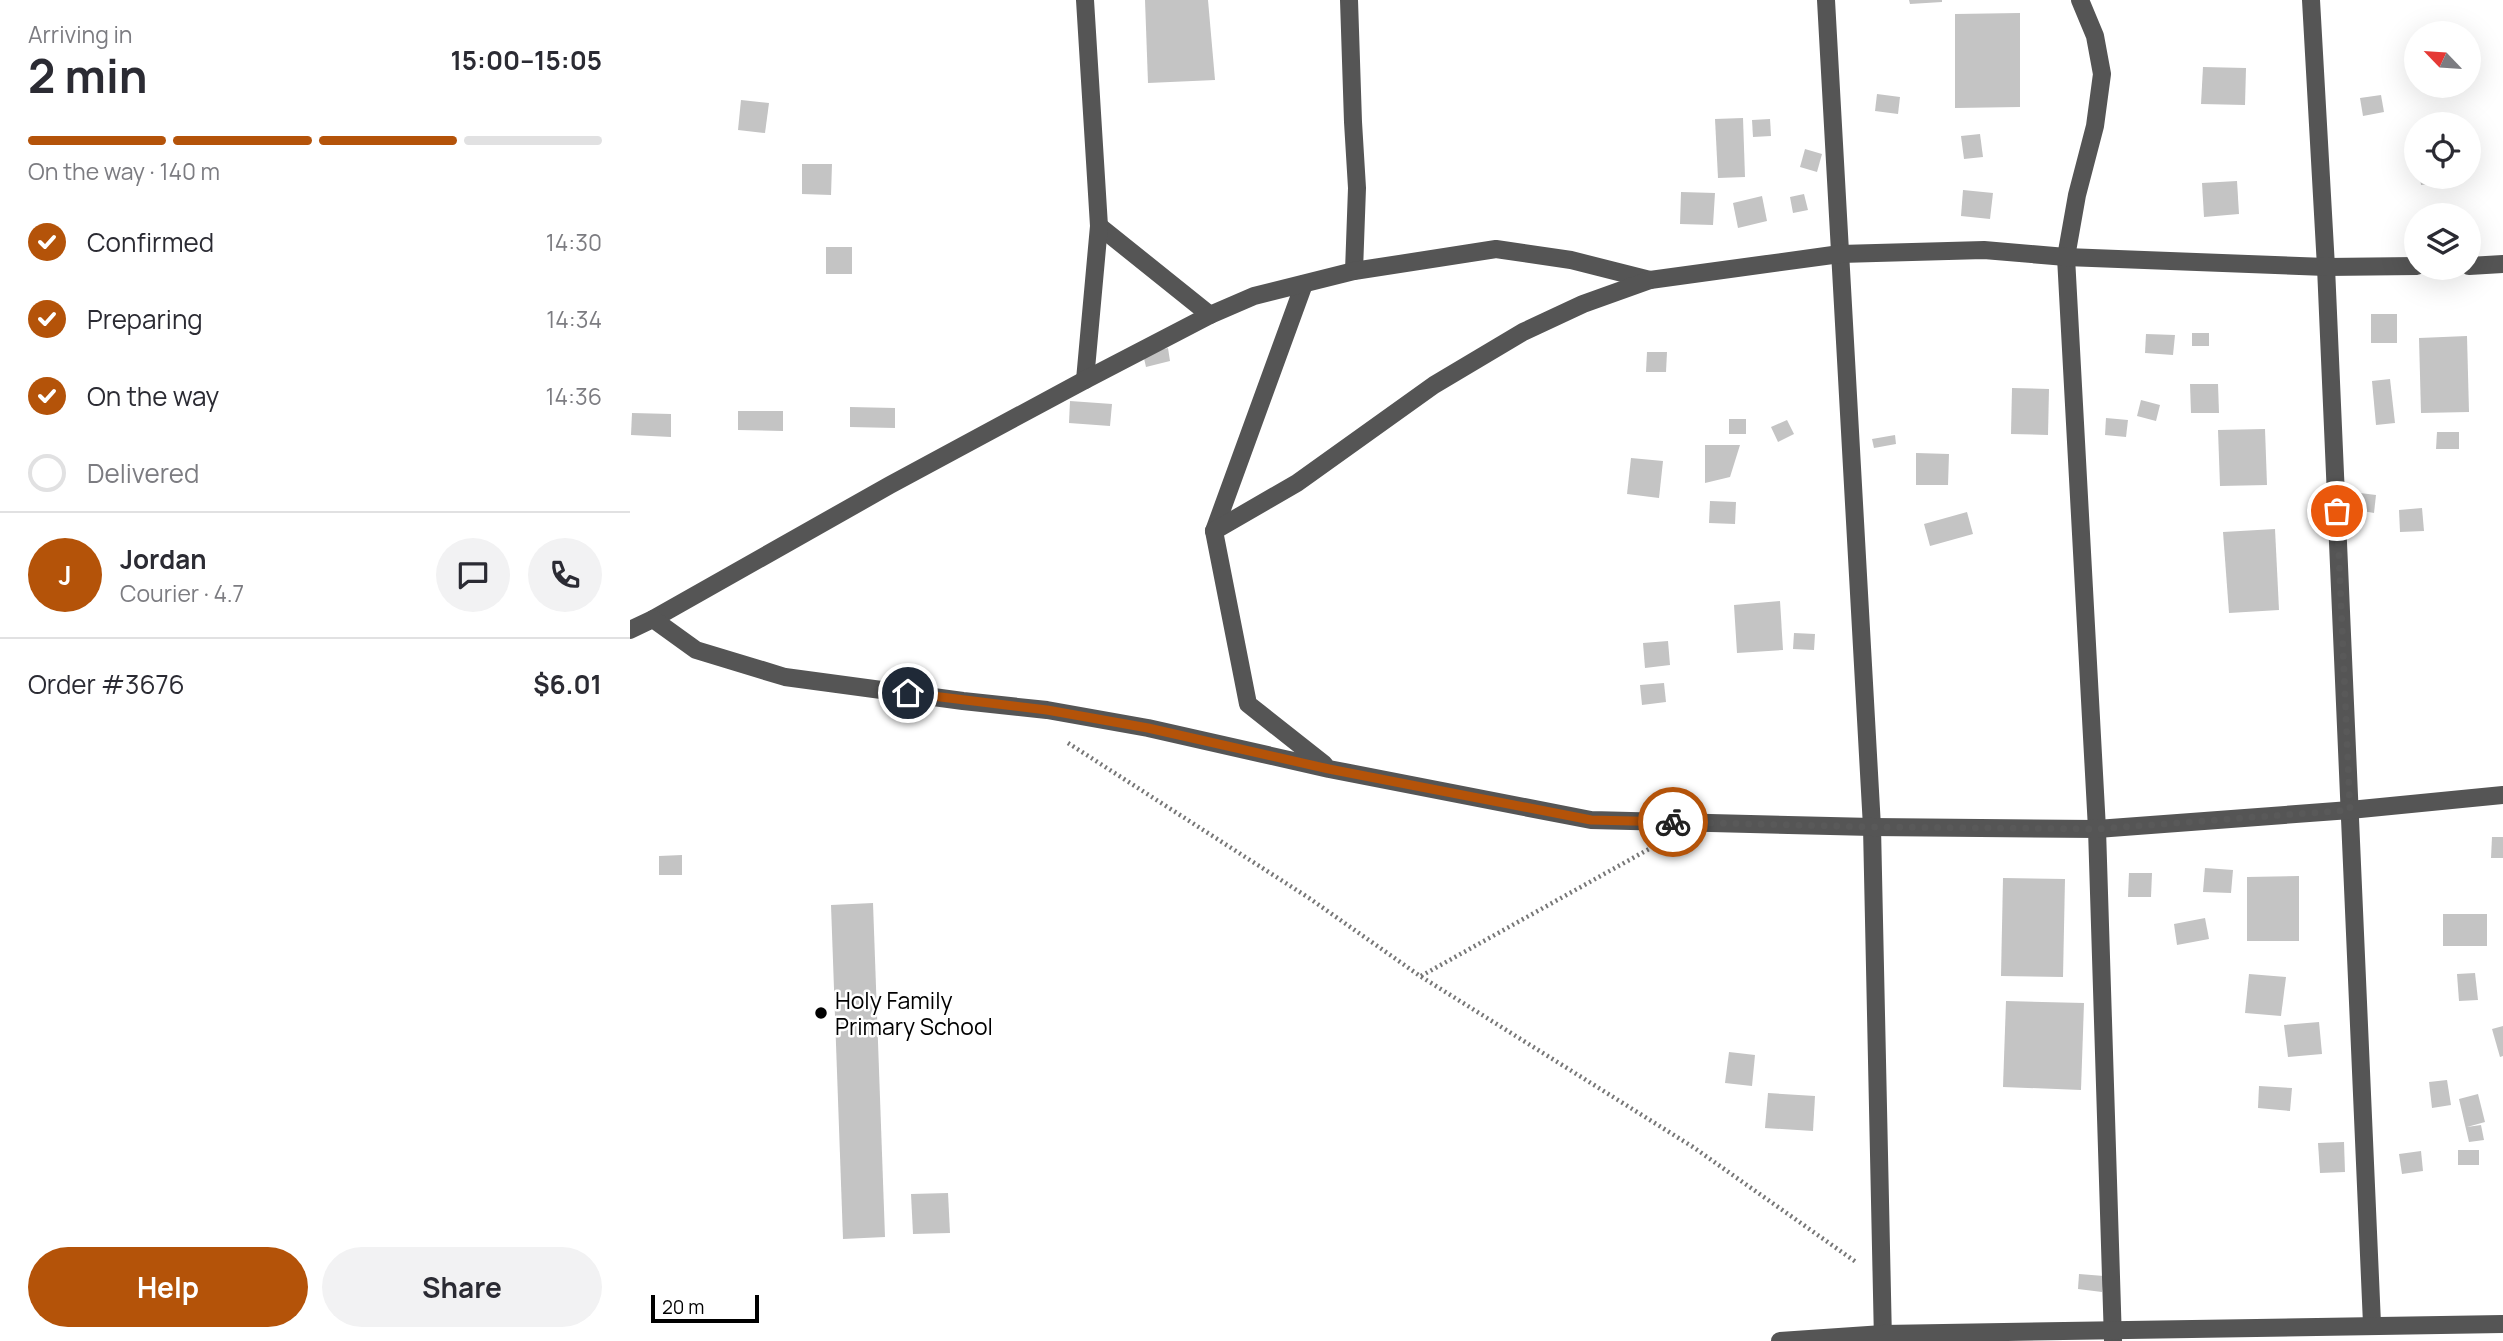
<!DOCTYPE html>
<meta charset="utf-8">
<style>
body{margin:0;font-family:Manrope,sans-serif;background:#f2f2f3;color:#2b2b33;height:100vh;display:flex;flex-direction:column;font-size:26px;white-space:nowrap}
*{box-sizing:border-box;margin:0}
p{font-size:23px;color:#7c7c81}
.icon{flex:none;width:38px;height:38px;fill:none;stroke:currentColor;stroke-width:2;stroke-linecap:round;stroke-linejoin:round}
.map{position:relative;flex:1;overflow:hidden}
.drawer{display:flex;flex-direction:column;background:#fff;width:630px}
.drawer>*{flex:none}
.needle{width:46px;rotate:295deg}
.controls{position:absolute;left:1774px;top:21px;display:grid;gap:14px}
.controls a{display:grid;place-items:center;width:77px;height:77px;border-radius:50%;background:#fff;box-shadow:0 7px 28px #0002;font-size:35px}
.scale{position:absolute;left:21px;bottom:18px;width:108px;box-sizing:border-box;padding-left:7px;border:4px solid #000;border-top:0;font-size:19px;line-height:24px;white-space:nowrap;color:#000;-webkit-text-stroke:5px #fff;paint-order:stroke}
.pin{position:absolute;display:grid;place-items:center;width:60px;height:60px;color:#fff;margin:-30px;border:4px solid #fff;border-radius:50%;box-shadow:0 2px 7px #0007}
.courier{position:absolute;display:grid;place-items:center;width:70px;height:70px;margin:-35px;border:5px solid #b45309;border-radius:50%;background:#fff;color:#222;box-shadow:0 2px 9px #0007}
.head em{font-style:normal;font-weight:700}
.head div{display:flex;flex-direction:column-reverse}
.head{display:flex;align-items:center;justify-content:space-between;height:119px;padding:0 28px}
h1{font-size:46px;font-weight:700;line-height:52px}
.bar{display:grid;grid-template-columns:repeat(4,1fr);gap:10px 7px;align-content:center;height:84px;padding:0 28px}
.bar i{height:9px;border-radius:5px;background:#e1e1e2}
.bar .active{background:#b45309}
.bar p{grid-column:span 4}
.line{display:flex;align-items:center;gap:18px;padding:0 28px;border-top:2px solid #e1e1e2}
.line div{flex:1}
.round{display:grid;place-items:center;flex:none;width:74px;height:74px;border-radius:37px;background:#f2f2f3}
ol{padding:0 28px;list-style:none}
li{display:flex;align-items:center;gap:21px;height:77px}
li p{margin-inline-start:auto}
li .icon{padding:7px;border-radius:50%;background:#b45309;color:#fff;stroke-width:4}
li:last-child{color:#7c7c81}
li i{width:38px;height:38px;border:4px solid #e1e1e2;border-radius:50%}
.button{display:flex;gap:14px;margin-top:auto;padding:14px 28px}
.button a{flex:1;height:80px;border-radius:42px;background:#b45309;color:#fff;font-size:28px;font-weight:700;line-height:80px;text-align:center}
.button a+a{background:#f2f2f3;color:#2b2b33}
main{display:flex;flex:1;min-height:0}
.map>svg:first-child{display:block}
.building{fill:#c4c4c4}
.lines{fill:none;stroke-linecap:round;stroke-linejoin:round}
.path{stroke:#777;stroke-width:4.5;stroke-dasharray:2 3.5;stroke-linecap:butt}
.minor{stroke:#555;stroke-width:18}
.done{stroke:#595959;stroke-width:7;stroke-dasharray:0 12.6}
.route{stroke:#b45309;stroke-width:9}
.poi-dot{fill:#000;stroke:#fff;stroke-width:2.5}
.labels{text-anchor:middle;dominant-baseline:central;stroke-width:5;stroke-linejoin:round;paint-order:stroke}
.poi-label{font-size:23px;fill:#000;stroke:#fff;text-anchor:start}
</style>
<main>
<section class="drawer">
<div class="head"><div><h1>2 min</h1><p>Arriving in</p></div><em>15:00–15:05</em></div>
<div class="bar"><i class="active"></i><i class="active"></i><i class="active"></i><i></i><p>On the way · 140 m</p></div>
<ol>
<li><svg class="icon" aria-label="check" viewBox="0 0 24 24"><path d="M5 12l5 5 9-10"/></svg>Confirmed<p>14:30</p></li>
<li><svg class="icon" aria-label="check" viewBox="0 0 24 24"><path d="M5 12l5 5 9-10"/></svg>Preparing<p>14:34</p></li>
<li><svg class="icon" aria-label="check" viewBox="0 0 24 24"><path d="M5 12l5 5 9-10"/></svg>On the way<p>14:36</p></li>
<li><i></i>Delivered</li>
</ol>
<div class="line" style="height:126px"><b class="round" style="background:#b45309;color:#fff">J</b><div><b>Jordan</b><p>Courier · 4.7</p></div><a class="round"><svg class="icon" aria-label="chat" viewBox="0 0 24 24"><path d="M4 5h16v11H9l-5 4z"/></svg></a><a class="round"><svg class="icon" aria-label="phone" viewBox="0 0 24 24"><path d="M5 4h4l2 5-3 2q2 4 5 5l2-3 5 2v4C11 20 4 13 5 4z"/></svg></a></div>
<div class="line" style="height:91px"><div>Order #3676</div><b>$6.01</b></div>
<div class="button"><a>Help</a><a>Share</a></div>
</section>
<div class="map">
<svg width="1873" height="1341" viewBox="0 0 1873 1341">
<rect width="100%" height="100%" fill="#fff"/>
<!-- building -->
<g class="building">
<path d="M 515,0 L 578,0 L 585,80 L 518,83 Z"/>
<path d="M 1279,0 L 1312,0 L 1312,2 L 1280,4 Z"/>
<path d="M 1390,13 L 1390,107 L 1325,108 L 1325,14 Z"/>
<path d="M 1573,67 L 1616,68 L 1615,105 L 1571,104 Z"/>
<path d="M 1247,94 L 1270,97 L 1268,114 L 1245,111 Z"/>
<path d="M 1751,95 L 1754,112 L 1733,116 L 1730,98 Z"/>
<path d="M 111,100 L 139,103 L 135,133 L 108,130 Z"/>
<path d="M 1798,115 L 1818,116 L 1818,124 L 1798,124 Z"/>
<path d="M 1113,118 L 1115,177 L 1088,178 L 1085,119 Z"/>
<path d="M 1140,119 L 1141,136 L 1123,137 L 1122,120 Z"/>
<path d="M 1350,134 L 1353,157 L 1334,159 L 1331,136 Z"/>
<path d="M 1175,149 L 1192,154 L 1187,172 L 1170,167 Z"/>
<path d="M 172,164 L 202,164 L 201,195 L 172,194 Z"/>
<path d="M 1790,177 L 1831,177 L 1832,180 L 1791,185 Z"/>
<path d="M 1607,181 L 1609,214 L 1574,217 L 1572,183 Z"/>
<path d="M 1333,190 L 1363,193 L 1360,219 L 1331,216 Z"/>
<path d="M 1051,192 L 1085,193 L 1083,225 L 1050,224 Z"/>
<path d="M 1174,194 L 1178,210 L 1163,213 L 1160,197 Z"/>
<path d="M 1132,196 L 1137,221 L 1108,228 L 1103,203 Z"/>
<rect x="196" y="247" width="26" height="27"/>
<rect x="1741" y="314" width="26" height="29"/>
<rect x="1562" y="333" width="17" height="13"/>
<path d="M 1516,334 L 1545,335 L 1543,355 L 1515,353 Z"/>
<path d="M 1837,336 L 1839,412 L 1791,413 L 1789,338 Z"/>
<path d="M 538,348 L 540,361 L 516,367 L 513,354 Z"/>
<path d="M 1017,352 L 1037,352 L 1036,372 L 1016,372 Z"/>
<path d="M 1760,379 L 1765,423 L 1746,425 L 1742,381 Z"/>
<path d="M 1560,384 L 1588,384 L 1589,413 L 1561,413 Z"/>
<path d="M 1382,388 L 1419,389 L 1418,435 L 1381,434 Z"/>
<path d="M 1511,400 L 1530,405 L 1526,421 L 1507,416 Z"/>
<path d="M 440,401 L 482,404 L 480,426 L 439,423 Z"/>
<path d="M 220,407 L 265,408 L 265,428 L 220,427 Z"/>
<path d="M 108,411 L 153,411 L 153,431 L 108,430 Z"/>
<path d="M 2,413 L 41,414 L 41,437 L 1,435 Z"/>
<path d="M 1476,418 L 1498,420 L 1496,437 L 1475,435 Z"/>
<rect x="1099" y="419" width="17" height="15"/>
<path d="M 1157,420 L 1164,434 L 1148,442 L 1141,427 Z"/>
<path d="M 1635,429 L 1637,485 L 1590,486 L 1588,430 Z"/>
<path d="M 1807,432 L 1829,432 L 1829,449 L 1806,449 Z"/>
<path d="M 1265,435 L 1266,444 L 1244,448 L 1242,439 Z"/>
<path d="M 1075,445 L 1110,445 L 1100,477 L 1075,483 Z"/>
<path d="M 1286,453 L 1319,454 L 1318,485 L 1286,485 Z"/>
<path d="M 1001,458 L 1033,461 L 1029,498 L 997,494 Z"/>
<path d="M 1730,493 L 1746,495 L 1744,513 L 1727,510 Z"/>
<path d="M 1080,501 L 1106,502 L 1105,524 L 1079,523 Z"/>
<path d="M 1792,508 L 1794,531 L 1770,532 L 1769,510 Z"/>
<path d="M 1337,512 L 1343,534 L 1300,546 L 1294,524 Z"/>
<path d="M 1645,529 L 1649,610 L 1599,613 L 1593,532 Z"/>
<path d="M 1150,601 L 1153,650 L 1107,653 L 1104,605 Z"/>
<path d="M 1164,633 L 1185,634 L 1184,650 L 1163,649 Z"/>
<path d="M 1038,641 L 1040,665 L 1015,668 L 1013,643 Z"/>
<path d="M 1034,683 L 1036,702 L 1012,705 L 1010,685 Z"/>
<path d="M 1862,837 L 1873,837 L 1873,858 L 1861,858 Z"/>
<path d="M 52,855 L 52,875 L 29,875 L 29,856 Z"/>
<path d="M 1575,868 L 1603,870 L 1601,893 L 1573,892 Z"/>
<path d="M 1499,873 L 1522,873 L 1521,897 L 1498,897 Z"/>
<path d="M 1669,876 L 1669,941 L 1617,941 L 1617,877 Z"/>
<path d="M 1373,878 L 1435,879 L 1433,977 L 1371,976 Z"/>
<path d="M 243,903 L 255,1237 L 213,1239 L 201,905 Z"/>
<rect x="1813" y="914" width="44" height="32"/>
<path d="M 1575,918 L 1579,939 L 1547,945 L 1544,924 Z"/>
<path d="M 1845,973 L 1848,1000 L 1829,1001 L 1827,974 Z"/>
<path d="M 1619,974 L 1656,977 L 1651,1016 L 1615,1013 Z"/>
<path d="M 1376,1001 L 1454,1003 L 1451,1090 L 1373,1087 Z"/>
<path d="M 1689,1022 L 1692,1054 L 1658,1057 L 1654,1025 Z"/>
<path d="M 1873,1026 L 1873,1056 L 1870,1057 L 1862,1029 Z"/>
<path d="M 1099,1052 L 1125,1055 L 1122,1086 L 1095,1083 Z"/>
<path d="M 1817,1080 L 1821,1105 L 1802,1108 L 1799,1082 Z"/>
<path d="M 1629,1086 L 1662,1088 L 1660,1111 L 1628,1108 Z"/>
<path d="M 1138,1093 L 1185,1096 L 1183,1131 L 1135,1128 Z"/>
<path d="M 1848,1094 L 1855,1122 L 1837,1127 L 1851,1125 L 1854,1140 L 1839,1142 L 1829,1099 Z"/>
<path d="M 1714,1142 L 1715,1172 L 1690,1173 L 1688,1143 Z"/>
<rect x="1828" y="1150" width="21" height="15"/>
<path d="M 1791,1151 L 1793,1171 L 1772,1174 L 1769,1154 Z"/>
<path d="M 318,1193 L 320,1233 L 283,1234 L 281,1194 Z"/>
<path d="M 1449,1274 L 1474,1276 L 1472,1292 L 1448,1289 Z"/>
</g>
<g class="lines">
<!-- path -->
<g class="path">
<path d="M 438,743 L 679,898 L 790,976 L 1063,1147 L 1226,1262"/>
<path d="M 791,976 L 1019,849"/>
</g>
<!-- minor -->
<g class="minor">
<path d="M 719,0 L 723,122 L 727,188 L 724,271"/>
<path d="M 1196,0 L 1242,827 L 1253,1341"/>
<path d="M 1450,0 L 1465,36 L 1472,74 L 1465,126 L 1447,195 L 1436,257 L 1467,829 L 1483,1341"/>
<path d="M 1681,0 L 1696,267 L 1742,1324"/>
<path d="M 469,226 L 580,315"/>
<path d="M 1839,266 L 1873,264"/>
<path d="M 455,380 L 469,226 L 455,0"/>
<path d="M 584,531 L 674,284"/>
<path d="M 23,619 L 260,485 L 455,380 L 580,315 L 624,296 L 724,271 L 866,249 L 941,260 L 1020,280"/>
<path d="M 0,630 L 23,619 L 66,650 L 155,677 L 333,701 L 417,710 L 518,728 L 699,769 L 961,820 L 1242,827 L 1467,829 L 1720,810 L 1873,795"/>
<path d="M 694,764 L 618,704 L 584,531 L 667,483 L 804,385 L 893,332 L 953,304 L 1020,280 L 1210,254 L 1354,250 L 1436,257 L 1696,267 L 1787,266"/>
<path d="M 1150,1341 L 1253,1334 L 1873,1324"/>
</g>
</g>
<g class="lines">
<!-- done -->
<path class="done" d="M 1043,822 L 1242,827 L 1467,829 L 1720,810 L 1707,511"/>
<!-- route -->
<path class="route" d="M 278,693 L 417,710 L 518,728 L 699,769 L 961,820 L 1043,822"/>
</g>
<!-- markers -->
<circle class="poi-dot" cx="191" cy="1013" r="7"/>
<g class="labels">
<!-- poi labels -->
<g class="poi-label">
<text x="205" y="1000">Holy Family<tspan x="205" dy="26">Primary School</tspan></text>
</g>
</g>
</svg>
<div class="controls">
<a><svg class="needle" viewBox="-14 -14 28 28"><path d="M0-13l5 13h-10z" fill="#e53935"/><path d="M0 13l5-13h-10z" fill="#7c7c81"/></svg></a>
<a><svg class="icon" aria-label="locate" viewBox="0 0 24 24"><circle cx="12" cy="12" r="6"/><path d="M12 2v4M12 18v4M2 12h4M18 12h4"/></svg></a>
<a><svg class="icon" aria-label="layers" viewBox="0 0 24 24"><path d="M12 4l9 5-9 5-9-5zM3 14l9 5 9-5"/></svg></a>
</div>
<div class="scale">20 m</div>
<div class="pin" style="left:1707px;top:511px;background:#ea580c"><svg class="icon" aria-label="bag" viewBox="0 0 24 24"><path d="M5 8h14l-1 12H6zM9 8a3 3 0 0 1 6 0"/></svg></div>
<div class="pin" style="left:278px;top:693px;background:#1f2937"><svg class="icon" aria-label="home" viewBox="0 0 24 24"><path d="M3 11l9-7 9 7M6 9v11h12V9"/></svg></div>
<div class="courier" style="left:1043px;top:822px"><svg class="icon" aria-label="bike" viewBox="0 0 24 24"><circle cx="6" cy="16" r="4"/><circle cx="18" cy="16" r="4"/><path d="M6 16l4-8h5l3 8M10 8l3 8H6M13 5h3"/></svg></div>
</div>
</main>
